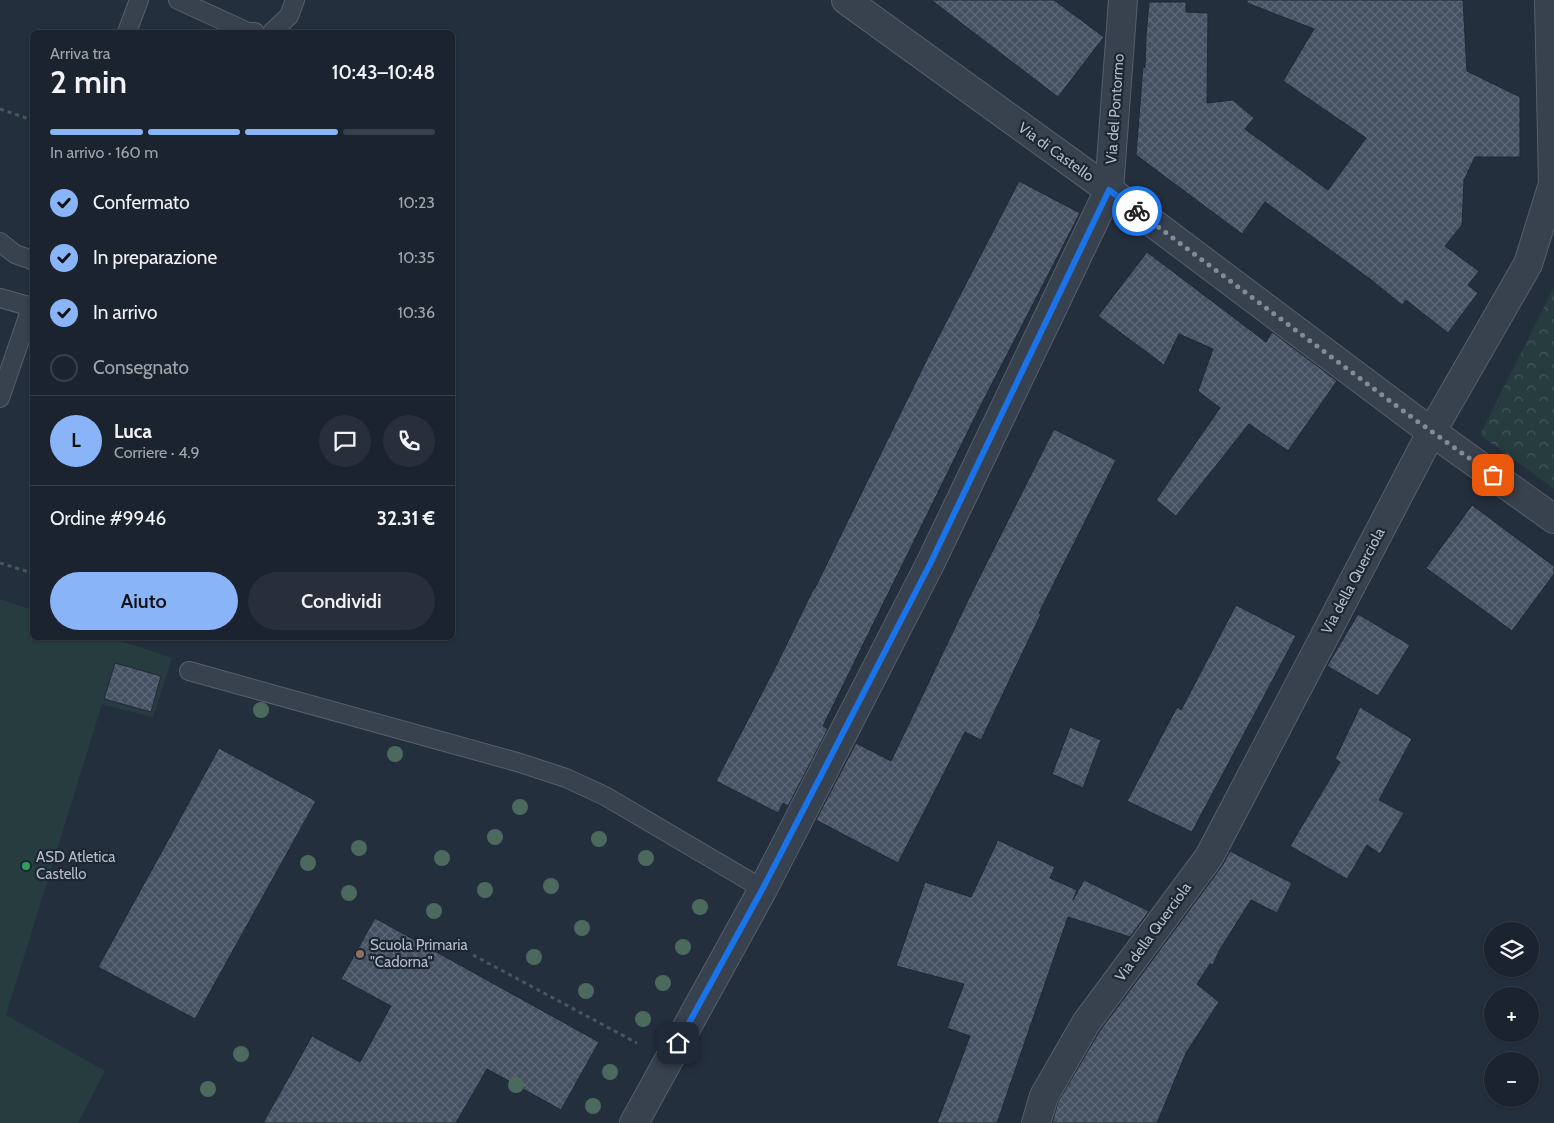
<!DOCTYPE html>
<html lang="it">
<meta charset="utf-8">
<style>
body{margin:0;font-family:Cabin,sans-serif;background:#282f3a;color:#f1f3f6;height:100vh;display:flex;flex-direction:column;font-size:19px;white-space:nowrap}
*{box-sizing:border-box;margin:0}
p{font-size:16px;color:#a0a4aa}
.icon{flex:none;width:28px;height:28px;fill:none;stroke:currentColor;stroke-width:2;stroke-linecap:round;stroke-linejoin:round}
.map{position:relative;flex:1;overflow:hidden}
.details{position:absolute;left:30px;top:30px;width:425px;height:610px;display:flex;flex-direction:column;background:#1b232e;border-radius:8px;box-shadow:0 1px 4px #0004,0 0 0 1px #39404a}
.details>*{flex:none}
.fabs{position:absolute;left:1484px;top:922px;display:grid;gap:10px}
.fabs a{display:grid;place-items:center;width:55px;height:55px;border-radius:50%;background:#1b232e;box-shadow:0 1px 4px #0004,0 0 0 1px #39404a;font-size:25px}
.pin{position:absolute;display:grid;place-items:center;width:42px;height:42px;color:#fff;margin:-21px;border-radius:10px;box-shadow:0 2px 8px #0006}
.courier{position:absolute;display:grid;place-items:center;width:50px;height:50px;margin:-25px;border:4px solid #1a73e8;border-radius:50%;background:#fff;color:#222;box-shadow:0 1px 6px #0007}
.headline em{font-style:normal;font-weight:600}
.headline div{display:flex;flex-direction:column-reverse}
.headline{display:flex;align-items:center;justify-content:space-between;height:85px;padding:0 20px}
h1{font-size:32px;font-weight:600;line-height:38px}
.bar{display:grid;grid-template-columns:repeat(4,1fr);gap:8px 5px;align-content:center;height:60px;padding:0 20px}
.bar i{height:6px;border-radius:4px;background:#39404a}
.bar .active{background:#8ab4f8}
.bar p{grid-column:span 4}
.line{display:flex;align-items:center;gap:12px;padding:0 20px;border-top:1px solid #39404a}
.line div{flex:1}
.round{display:grid;place-items:center;flex:none;width:52px;height:52px;border-radius:26px;background:#282f3a}
ol{padding:0 20px;list-style:none}
li{display:flex;align-items:center;gap:15px;height:55px}
li p{margin-inline-start:auto}
li .icon{padding:5px;border-radius:50%;background:#8ab4f8;color:#111;stroke-width:4}
li:last-child{color:#a0a4aa}
li i{width:28px;height:28px;border:2px solid #39404a;border-radius:50%}
.action{display:flex;gap:10px;margin-top:auto;padding:10px 20px}
.action a{flex:1;height:58px;border-radius:30px;background:#8ab4f8;color:#111;font-size:20px;font-weight:600;line-height:58px;text-align:center}
.action a+a{background:#282f3a;color:#f1f3f6}
.map>svg:first-child{display:block}
.forest{fill:url(#forest-crowns)}
.pitch{fill:#263c3f}
.building{fill:url(#building-cross-hatch);stroke:#1f2835}
.lines{fill:none;stroke-linecap:round;stroke-linejoin:round}
.service-casing{stroke:#565f6c;stroke-width:20}
.minor-casing{stroke:#565f6c;stroke-width:30}
.path{stroke:#44595c;stroke-width:3;stroke-dasharray:4 4;stroke-linecap:butt}
.service{stroke:#38414e;stroke-width:18}
.minor{stroke:#38414e;stroke-width:28}
.tree{fill:#4b6a5d}
.done{stroke:#828b98;stroke-width:5;stroke-dasharray:0 9}
.route{stroke:#1a73e8;stroke-width:6}
.leisure-dot{fill:#2e9e5b;stroke:#1d2633;stroke-width:2}
.education-dot{fill:#8d6e63;stroke:#1d2633;stroke-width:2}
.labels{text-anchor:middle;dominant-baseline:central;stroke-width:4.5;stroke-linejoin:round;paint-order:stroke}
.street-label{font-size:15px;fill:#b4bcc9;stroke:#1d2633}
.poi-label{font-size:15px;fill:#b4bcc9;stroke:#1d2633;text-anchor:start}
</style>
<div class="map">
<svg width="1554" height="1123" viewBox="0 0 1554 1123">
<defs>
<pattern id="forest-crowns" width="20" height="18" patternUnits="userSpaceOnUse" patternTransform="scale(1.25)"><rect width="20" height="18" fill="#263c3f"/><path d="M2 6a3 3 0 1 1 6 0M12 15a3 3 0 1 1 6 0" fill="none" stroke="#435659"/></pattern>
<pattern id="building-cross-hatch" width="8" height="8" patternUnits="userSpaceOnUse" patternTransform="scale(1.25)"><rect width="8" height="8" fill="#455162"/><path d="M0 0l8 8M0 8l8-8" fill="none" stroke="#5d6877"/></pattern>
</defs>
<rect width="100%" height="100%" fill="#242f3e"/>
<!-- forest -->
<path class="forest" d="M 1554,287 L 1554,489 L 1480,435 Z"/>
<!-- pitch -->
<path class="pitch" d="M 0,599 L 32,610 L 32,638 L 112,638 L 172,658 L 153,717 L 102,704 L 6,1015 L 105,1071 L 78,1123 L 0,1123 Z"/>
<!-- building -->
<g class="building">
<path d="M 931,0 L 1054,0 L 1104,37 L 1058,97 Z"/>
<path d="M 1247,0 L 1463,0 L 1467,71 L 1520,97 L 1520,157 L 1475,157 L 1464,180 L 1462,225 L 1445,246 L 1479,271 L 1468,285 L 1478,293 L 1448,333 L 1406,300 L 1402,305 L 1370,279 L 1265,202 L 1242,234 L 1136,155 L 1143,66 L 1145,68 L 1146,36 L 1149,2 L 1186,2 L 1186,12 L 1208,13 L 1207,103 L 1233,100 L 1254,118 L 1245,129 L 1328,190 L 1366,138 L 1283,81 L 1314,29 L 1247,3 Z"/>
<path d="M 1019,181 L 1080,213 L 980,407 L 823,726 L 828,729 L 788,806 L 783,803 L 778,813 L 716,781 L 777,664 L 814,588 L 815,588 L 928,357 Z"/>
<path d="M 1147,252 L 1266,342 L 1272,332 L 1337,381 L 1288,451 L 1249,424 L 1176,516 L 1156,500 L 1220,408 L 1198,391 L 1213,349 L 1179,334 L 1164,365 L 1098,316 Z"/>
<path d="M 1054,429 L 1116,460 L 1039,613 L 1041,614 L 981,740 L 965,732 L 898,863 L 816,820 L 856,743 L 891,761 L 972,592 Z"/>
<path d="M 1472,505 L 1554,566 L 1554,574 L 1512,631 L 1426,568 Z"/>
<path d="M 1236,605 L 1296,636 L 1192,832 L 1127,801 L 1177,707 L 1181,710 Z"/>
<path d="M 1358,614 L 1410,645 L 1378,696 L 1327,666 Z"/>
<path d="M 115,663 L 161,676 L 151,712 L 104,699 Z"/>
<path d="M 1360,707 L 1412,739 L 1379,800 L 1404,813 L 1380,854 L 1367,845 L 1347,879 L 1290,846 L 1340,762 L 1335,759 Z"/>
<path d="M 1070,727 L 1101,740 L 1083,788 L 1052,774 Z"/>
<path d="M 219,748 L 316,801 L 195,1019 L 98,967 Z"/>
<path d="M 998,840 L 1055,867 L 1050,878 L 1077,890 L 1073,900 L 1084,880 L 1149,911 L 1130,937 L 1068,917 L 997,1123 L 937,1123 L 970,1036 L 947,1028 L 964,984 L 896,966 L 925,882 L 971,897 Z"/>
<path d="M 1230,851 L 1292,883 L 1277,913 L 1251,900 L 1219,951 L 1213,965 L 1210,964 L 1197,984 L 1219,1002 L 1186,1053 L 1157,1123 L 1052,1123 L 1058,1102 L 1099,1032 L 1222,866 Z"/>
<path d="M 375,918 L 599,1042 L 561,1110 L 487,1069 L 456,1123 L 263,1123 L 312,1036 L 360,1062 L 391,1006 L 341,979 Z"/>
</g>
<g class="lines">
<defs>
<g id="service">
<path d="M 178,0 L 248,32 L 255,32"/>
<path d="M 127,32 L 139,0"/>
<path d="M 272,32 L 289,16 L 295,0"/>
<path d="M 0,242 L 15,254 L 32,260"/>
<path d="M 0,298 L 32,307"/>
<path d="M 0,398 L 32,305"/>
<path d="M 189,671 L 517,762 L 566,778 L 605,796 L 763,889"/>
</g>
<g id="minor">
<path d="M 846,0 L 1109,190 L 1414,419 L 1554,519"/>
<path d="M 634,1123 L 763,889 L 930,564 L 1109,190 L 1123,0"/>
<path d="M 1036,1123 L 1044,1096 L 1086,1023 L 1209,857 L 1432,431 L 1528,264 L 1553,184 L 1549,0"/>
</g>
</defs>
<!-- service casing -->
<use href="#service" class="service-casing"/>
<!-- minor casing -->
<use href="#minor" class="minor-casing"/>
<!-- path -->
<g class="path">
<path d="M 0,109 L 32,120"/>
<path d="M 0,563 L 32,573"/>
<path d="M 473,955 L 637,1043"/>
</g>
<!-- service -->
<use href="#service" class="service"/>
<!-- minor -->
<use href="#minor" class="minor"/>
</g>
<!-- trees -->
<g class="tree">
<circle cx="261" cy="710" r="8"/>
<circle cx="395" cy="754" r="8"/>
<circle cx="520" cy="807" r="8"/>
<circle cx="495" cy="837" r="8"/>
<circle cx="599" cy="839" r="8"/>
<circle cx="359" cy="848" r="8"/>
<circle cx="442" cy="858" r="8"/>
<circle cx="646" cy="858" r="8"/>
<circle cx="308" cy="863" r="8"/>
<circle cx="551" cy="886" r="8"/>
<circle cx="485" cy="890" r="8"/>
<circle cx="349" cy="893" r="8"/>
<circle cx="700" cy="907" r="8"/>
<circle cx="434" cy="911" r="8"/>
<circle cx="582" cy="928" r="8"/>
<circle cx="683" cy="947" r="8"/>
<circle cx="534" cy="957" r="8"/>
<circle cx="663" cy="983" r="8"/>
<circle cx="586" cy="991" r="8"/>
<circle cx="643" cy="1019" r="8"/>
<circle cx="241" cy="1054" r="8"/>
<circle cx="610" cy="1072" r="8"/>
<circle cx="516" cy="1085" r="8"/>
<circle cx="208" cy="1089" r="8"/>
<circle cx="593" cy="1106" r="8"/>
</g>
<g class="lines">
<!-- done -->
<path class="done" d="M 1137,211 L 1414,419 L 1493,475"/>
<!-- route -->
<path class="route" d="M 678,1043 L 763,888 L 930,564 L 1109,190 L 1137,211"/>
</g>
<!-- markers -->
<circle class="leisure-dot" cx="26" cy="866" r="5"/>
<circle class="education-dot" cx="360" cy="954" r="5"/>
<g class="labels">
<!-- street labels -->
<g class="street-label">
<text transform="translate(1115 109) rotate(-86)">Via del Pontormo</text>
<text transform="translate(1056 152) rotate(36)">Via di Castello</text>
<text transform="translate(1353 581) rotate(-62)">Via della Querciola</text>
<text transform="translate(1153 932) rotate(-54)">Via della Querciola</text>
</g>
<!-- poi labels -->
<g class="poi-label">
<text x="36" y="857">ASD Atletica<tspan x="36" dy="17">Castello</tspan></text>
<text x="370" y="945">Scuola Primaria<tspan x="370" dy="17">"Cadorna"</tspan></text>
</g>
</g>
</svg>
<div class="fabs">
<a><svg class="icon" aria-label="layers" viewBox="0 0 24 24"><path d="M12 4l9 5-9 5-9-5zM3 14l9 5 9-5"/></svg></a>
<a>+</a>
<a>−</a>
</div>
<div class="pin" style="left:1493px;top:475px;background:#ea580c"><svg class="icon" aria-label="bag" viewBox="0 0 24 24"><path d="M5 8h14l-1 12H6zM9 8a3 3 0 0 1 6 0"/></svg></div>
<div class="pin" style="left:678px;top:1043px;background:#1f2937"><svg class="icon" aria-label="home" viewBox="0 0 24 24"><path d="M3 11l9-7 9 7M6 9v11h12V9"/></svg></div>
<div class="courier" style="left:1137px;top:211px"><svg class="icon" aria-label="bike" viewBox="0 0 24 24"><circle cx="6" cy="16" r="4"/><circle cx="18" cy="16" r="4"/><path d="M6 16l4-8h5l3 8M10 8l3 8H6M13 5h3"/></svg></div>
<section class="details">
<div class="headline"><div><h1>2 min</h1><p>Arriva tra</p></div><em>10:43–10:48</em></div>
<div class="bar"><i class="active"></i><i class="active"></i><i class="active"></i><i></i><p>In arrivo · 160 m</p></div>
<ol>
<li><svg class="icon" aria-label="check" viewBox="0 0 24 24"><path d="M5 12l5 5 9-10"/></svg>Confermato<p>10:23</p></li>
<li><svg class="icon" aria-label="check" viewBox="0 0 24 24"><path d="M5 12l5 5 9-10"/></svg>In preparazione<p>10:35</p></li>
<li><svg class="icon" aria-label="check" viewBox="0 0 24 24"><path d="M5 12l5 5 9-10"/></svg>In arrivo<p>10:36</p></li>
<li><i></i>Consegnato</li>
</ol>
<div class="line" style="height:90px"><b class="round" style="background:#8ab4f8;color:#111">L</b><div><b>Luca</b><p>Corriere · 4.9</p></div><a class="round"><svg class="icon" aria-label="chat" viewBox="0 0 24 24"><path d="M4 5h16v11H9l-5 4z"/></svg></a><a class="round"><svg class="icon" aria-label="phone" viewBox="0 0 24 24"><path d="M5 4h4l2 5-3 2q2 4 5 5l2-3 5 2v4C11 20 4 13 5 4z"/></svg></a></div>
<div class="line" style="height:65px"><div>Ordine #9946</div><b>32.31 €</b></div>
<div class="action"><a>Aiuto</a><a>Condividi</a></div>
</section>
</div>
